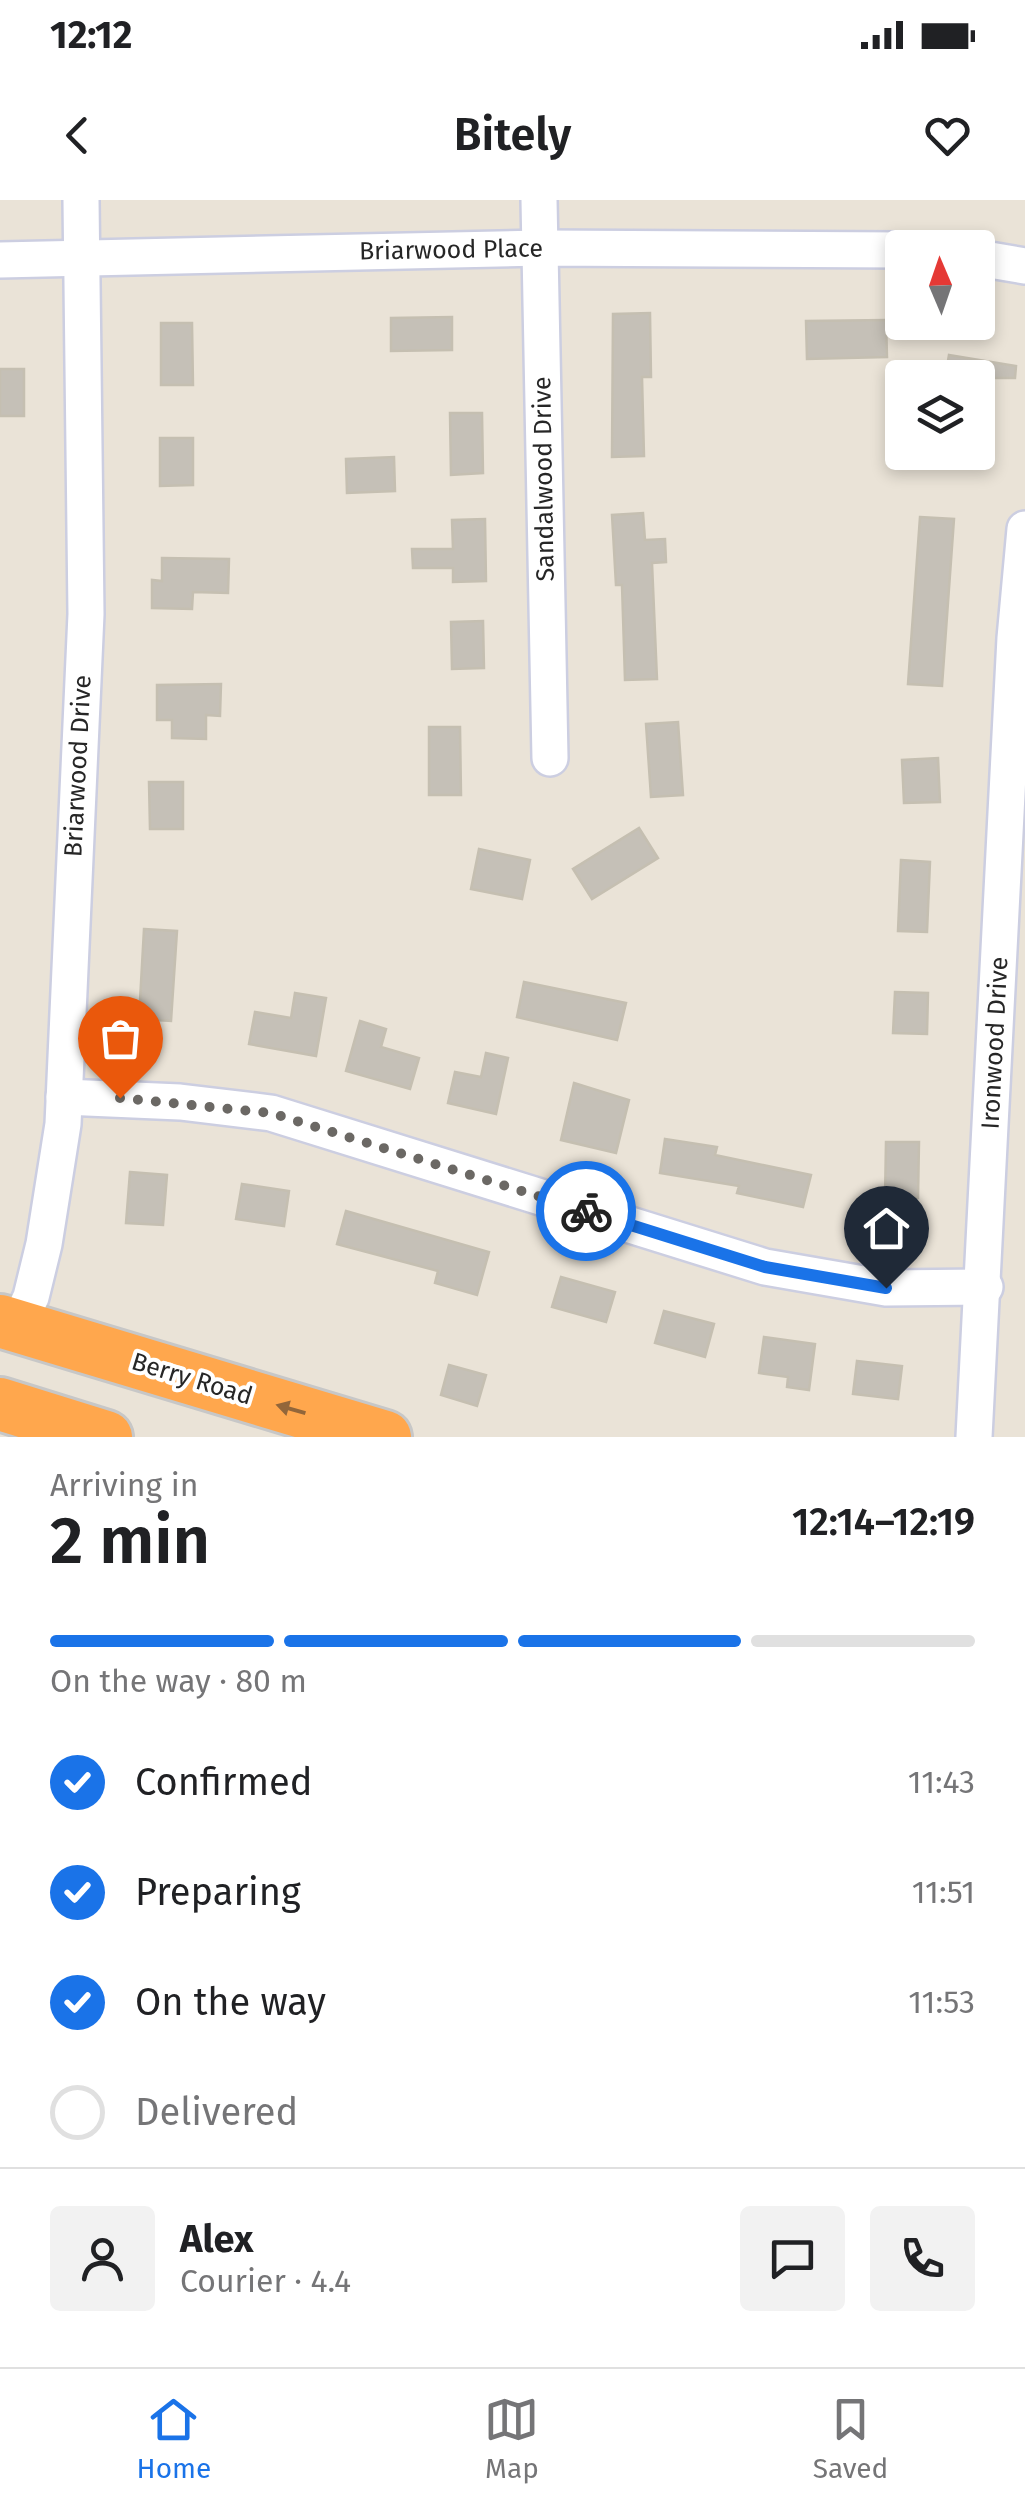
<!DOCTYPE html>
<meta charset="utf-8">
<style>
body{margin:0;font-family:"Fira Sans",sans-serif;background:#f2f2f2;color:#202124;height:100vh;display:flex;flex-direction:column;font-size:38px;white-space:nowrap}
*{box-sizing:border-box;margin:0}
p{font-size:32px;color:#757577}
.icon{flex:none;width:55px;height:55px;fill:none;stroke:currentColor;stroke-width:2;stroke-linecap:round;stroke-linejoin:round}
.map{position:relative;height:1237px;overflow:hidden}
.drawer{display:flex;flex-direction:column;background:#fff;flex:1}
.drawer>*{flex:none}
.needle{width:65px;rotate:358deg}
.tools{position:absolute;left:885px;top:30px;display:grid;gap:20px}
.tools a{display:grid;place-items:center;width:110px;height:110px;border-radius:10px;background:#fff;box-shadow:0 5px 15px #0003;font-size:50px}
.pin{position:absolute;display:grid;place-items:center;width:85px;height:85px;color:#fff;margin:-102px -42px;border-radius:50% 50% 50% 0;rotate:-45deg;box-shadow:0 0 10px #0007}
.pin .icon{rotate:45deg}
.courier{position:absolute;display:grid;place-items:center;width:100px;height:100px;margin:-50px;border:8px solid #1a73e8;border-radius:50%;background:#fff;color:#222;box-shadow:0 2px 12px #0007}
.headline em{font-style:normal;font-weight:600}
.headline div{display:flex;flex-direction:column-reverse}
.headline{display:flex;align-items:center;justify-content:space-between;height:170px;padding:0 50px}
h1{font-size:65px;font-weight:600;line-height:75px}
.bar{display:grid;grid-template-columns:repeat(4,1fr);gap:15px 10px;align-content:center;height:120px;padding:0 50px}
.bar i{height:12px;border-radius:8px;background:#e0e0e0}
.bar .current{background:#1a73e8}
.bar p{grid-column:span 4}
.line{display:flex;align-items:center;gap:25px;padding:0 50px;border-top:2px solid #e0e0e0}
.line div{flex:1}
.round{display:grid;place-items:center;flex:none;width:105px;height:105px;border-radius:10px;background:#f2f2f2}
ol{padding:0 50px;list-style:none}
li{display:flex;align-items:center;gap:30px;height:110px}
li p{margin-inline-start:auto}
li .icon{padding:10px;border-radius:50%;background:#1a73e8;color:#fff;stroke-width:4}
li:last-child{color:#757577}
li i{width:55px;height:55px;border:5px solid #e0e0e0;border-radius:50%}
.status{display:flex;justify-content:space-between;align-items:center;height:70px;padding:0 50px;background:#fff;direction:ltr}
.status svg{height:28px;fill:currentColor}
header{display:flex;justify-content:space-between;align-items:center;height:130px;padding:0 50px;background:#fff;font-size:45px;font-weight:600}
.tabs{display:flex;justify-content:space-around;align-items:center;height:140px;border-top:2px solid #e0e0e0;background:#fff;font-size:28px;color:#757577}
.tabs a{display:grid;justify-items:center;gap:5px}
.tabs .current{color:#1a73e8}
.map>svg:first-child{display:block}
.building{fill:#c5c0b7;stroke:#c5bfb1;stroke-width:2.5}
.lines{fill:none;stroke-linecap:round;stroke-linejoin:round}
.minor-casing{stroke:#cccee1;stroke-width:40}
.highway-casing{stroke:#c7c7c7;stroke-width:58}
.minor{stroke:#fff;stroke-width:35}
.highway{stroke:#ffa74d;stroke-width:52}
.oneway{fill:#92663a}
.done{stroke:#6b6864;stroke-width:10;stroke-dasharray:0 18}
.route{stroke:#1a73e8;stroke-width:12}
.labels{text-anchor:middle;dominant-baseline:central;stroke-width:8;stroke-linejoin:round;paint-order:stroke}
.street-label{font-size:25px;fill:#262626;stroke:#fff}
</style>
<div class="status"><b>12:12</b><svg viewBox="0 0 49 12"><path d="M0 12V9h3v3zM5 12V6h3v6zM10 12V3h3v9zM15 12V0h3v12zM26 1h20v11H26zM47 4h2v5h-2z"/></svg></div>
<header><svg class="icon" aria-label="back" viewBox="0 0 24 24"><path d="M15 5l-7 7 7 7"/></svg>Bitely<svg class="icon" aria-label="heart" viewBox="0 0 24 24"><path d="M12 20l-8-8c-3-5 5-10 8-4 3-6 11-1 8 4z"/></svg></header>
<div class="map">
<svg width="1025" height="1237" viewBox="0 0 1025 1237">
<rect width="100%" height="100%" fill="#eae3d7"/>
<!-- building -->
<g class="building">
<path d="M 650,113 L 651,177 L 642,177 L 644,256 L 612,257 L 613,114 Z"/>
<path d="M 452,117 L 452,150 L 391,151 L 391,118 Z"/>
<path d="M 886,120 L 887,157 L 807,159 L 806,121 Z"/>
<path d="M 161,123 L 192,123 L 193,185 L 161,185 Z"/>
<path d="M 949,155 L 1016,166 L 1015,178 L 945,178 Z"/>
<rect x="0" y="169" width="24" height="47"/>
<path d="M 450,213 L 482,213 L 483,273 L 451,275 Z"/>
<path d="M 160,238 L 193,238 L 193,285 L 160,286 Z"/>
<path d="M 394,257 L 395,291 L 347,293 L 346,259 Z"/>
<path d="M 643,313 L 645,340 L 665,339 L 666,362 L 652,363 L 657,479 L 625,480 L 622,385 L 616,385 L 612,315 Z"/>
<path d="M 920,317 L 954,319 L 942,486 L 908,484 Z"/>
<path d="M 485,319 L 486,381 L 453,382 L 453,368 L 413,368 L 412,349 L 453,349 L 452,320 Z"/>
<path d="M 162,358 L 229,359 L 228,393 L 193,392 L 192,409 L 152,408 L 152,380 L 162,381 Z"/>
<path d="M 483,421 L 484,468 L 452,469 L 451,422 Z"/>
<path d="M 221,484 L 220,516 L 206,515 L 206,539 L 172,538 L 172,520 L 157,520 L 157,485 Z"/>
<path d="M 678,522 L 683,595 L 651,597 L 646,524 Z"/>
<path d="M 429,527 L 460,527 L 461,595 L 429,595 Z"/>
<path d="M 938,558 L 940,602 L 904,603 L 902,560 Z"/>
<path d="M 149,582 L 183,582 L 183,629 L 150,629 Z"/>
<path d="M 639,628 L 658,658 L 592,699 L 573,669 Z"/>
<path d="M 479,649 L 530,660 L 522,699 L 471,689 Z"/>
<path d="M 901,660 L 930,662 L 927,732 L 898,731 Z"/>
<path d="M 144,729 L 177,731 L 171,821 L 139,819 Z"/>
<path d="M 524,782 L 626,803 L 617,840 L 517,817 Z"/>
<path d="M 895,792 L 928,793 L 927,834 L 893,833 Z"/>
<path d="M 295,793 L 326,798 L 316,856 L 249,844 L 255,812 L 291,818 Z"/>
<path d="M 360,821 L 386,829 L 381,847 L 419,858 L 410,889 L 346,871 Z"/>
<path d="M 486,853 L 508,858 L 496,914 L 448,903 L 455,872 L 481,877 Z"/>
<path d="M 574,883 L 629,900 L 616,953 L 561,940 Z"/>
<path d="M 665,939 L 717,947 L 715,955 L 811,975 L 803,1007 L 737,993 L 739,986 L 660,973 Z"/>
<path d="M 886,942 L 919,942 L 918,998 L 885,998 Z"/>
<path d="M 130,972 L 167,975 L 163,1025 L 126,1023 Z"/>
<path d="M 242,984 L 289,991 L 284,1026 L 236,1019 Z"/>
<path d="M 346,1011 L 489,1052 L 477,1095 L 435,1083 L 438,1071 L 337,1044 Z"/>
<path d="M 561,1077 L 615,1092 L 606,1122 L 552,1107 Z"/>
<path d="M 664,1111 L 714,1124 L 705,1157 L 655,1143 Z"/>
<path d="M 764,1137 L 815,1144 L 809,1190 L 787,1187 L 788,1177 L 759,1173 Z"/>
<path d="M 857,1161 L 902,1166 L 898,1199 L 853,1194 Z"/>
<path d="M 449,1165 L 486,1175 L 477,1206 L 441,1195 Z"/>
</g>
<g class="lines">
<defs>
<g id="minor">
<path d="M 539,0 L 550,558"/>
<path d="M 978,58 L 1025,66"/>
<path d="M 0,60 L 540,48 L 902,50"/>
<path d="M 64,897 L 180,902 L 271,913 L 765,1067 L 886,1088 L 985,1087"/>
<path d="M 17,1126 L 31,1097 L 44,1044 L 63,924 L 86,414 L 81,0"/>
<path d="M 974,1237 L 1015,438 L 1025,329"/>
</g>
<g id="highway">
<path d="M 0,1121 L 385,1237"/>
<path d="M 0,1204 L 106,1237"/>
</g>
</defs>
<!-- minor casing -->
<use href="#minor" class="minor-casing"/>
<!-- highway casing -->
<use href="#highway" class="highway-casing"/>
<!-- minor -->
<use href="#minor" class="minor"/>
<!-- highway -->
<use href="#highway" class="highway"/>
</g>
<!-- one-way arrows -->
<defs><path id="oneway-solid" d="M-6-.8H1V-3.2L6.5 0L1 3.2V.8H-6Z" transform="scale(2.5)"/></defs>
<use class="oneway" href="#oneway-solid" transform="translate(291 1209) rotate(-164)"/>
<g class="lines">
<!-- done -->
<path class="done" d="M 120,898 L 271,913 L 586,1011"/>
<!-- route -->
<path class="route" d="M 586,1011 L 765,1067 L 886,1088"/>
</g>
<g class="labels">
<!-- street labels -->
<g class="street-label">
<text transform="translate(451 50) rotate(-1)">Briarwood Place</text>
<text transform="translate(544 279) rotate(-91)">Sandalwood Drive</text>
<text transform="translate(78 566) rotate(-87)">Briarwood Drive</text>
<text transform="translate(995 843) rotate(-87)">Ironwood Drive</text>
<text transform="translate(192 1179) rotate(17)">Berry Road</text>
</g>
</g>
</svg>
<div class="tools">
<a><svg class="needle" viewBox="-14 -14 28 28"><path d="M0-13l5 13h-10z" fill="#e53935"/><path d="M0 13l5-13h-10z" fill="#757577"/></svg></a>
<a><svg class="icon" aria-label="layers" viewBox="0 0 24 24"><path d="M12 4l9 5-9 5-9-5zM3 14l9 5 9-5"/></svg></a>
</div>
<div class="pin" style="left:120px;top:898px;background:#ea580c"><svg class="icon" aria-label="bag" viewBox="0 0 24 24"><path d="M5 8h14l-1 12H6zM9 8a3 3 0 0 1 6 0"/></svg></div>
<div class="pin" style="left:886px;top:1088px;background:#1f2937"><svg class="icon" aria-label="home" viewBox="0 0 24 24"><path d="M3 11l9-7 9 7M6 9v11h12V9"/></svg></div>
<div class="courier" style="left:586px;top:1011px"><svg class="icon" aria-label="bike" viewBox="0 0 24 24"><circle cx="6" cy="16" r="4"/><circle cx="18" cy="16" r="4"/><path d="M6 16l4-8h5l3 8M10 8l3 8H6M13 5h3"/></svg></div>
</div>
<section class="drawer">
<div class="headline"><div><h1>2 min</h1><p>Arriving in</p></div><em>12:14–12:19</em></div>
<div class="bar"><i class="current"></i><i class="current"></i><i class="current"></i><i></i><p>On the way · 80 m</p></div>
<ol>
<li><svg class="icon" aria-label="check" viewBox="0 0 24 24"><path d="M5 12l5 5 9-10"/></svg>Confirmed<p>11:43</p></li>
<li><svg class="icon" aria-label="check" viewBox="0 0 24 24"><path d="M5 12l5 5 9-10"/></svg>Preparing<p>11:51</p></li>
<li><svg class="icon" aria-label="check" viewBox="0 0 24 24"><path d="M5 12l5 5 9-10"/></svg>On the way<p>11:53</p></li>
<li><i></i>Delivered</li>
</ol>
<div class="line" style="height:180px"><a class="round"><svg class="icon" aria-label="person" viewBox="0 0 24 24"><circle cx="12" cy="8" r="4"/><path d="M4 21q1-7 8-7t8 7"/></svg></a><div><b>Alex</b><p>Courier · 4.4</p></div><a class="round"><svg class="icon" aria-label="chat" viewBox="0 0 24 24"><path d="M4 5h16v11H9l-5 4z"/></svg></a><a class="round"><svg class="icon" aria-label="phone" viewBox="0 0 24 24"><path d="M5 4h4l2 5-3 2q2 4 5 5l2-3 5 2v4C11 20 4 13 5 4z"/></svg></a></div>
</section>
<nav class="tabs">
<a class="current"><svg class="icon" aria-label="home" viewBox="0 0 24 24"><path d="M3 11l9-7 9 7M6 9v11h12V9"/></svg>Home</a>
<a><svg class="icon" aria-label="map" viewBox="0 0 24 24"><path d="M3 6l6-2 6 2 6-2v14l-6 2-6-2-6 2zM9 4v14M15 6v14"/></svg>Map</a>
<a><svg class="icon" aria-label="saved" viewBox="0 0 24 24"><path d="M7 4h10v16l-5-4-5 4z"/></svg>Saved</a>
</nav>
